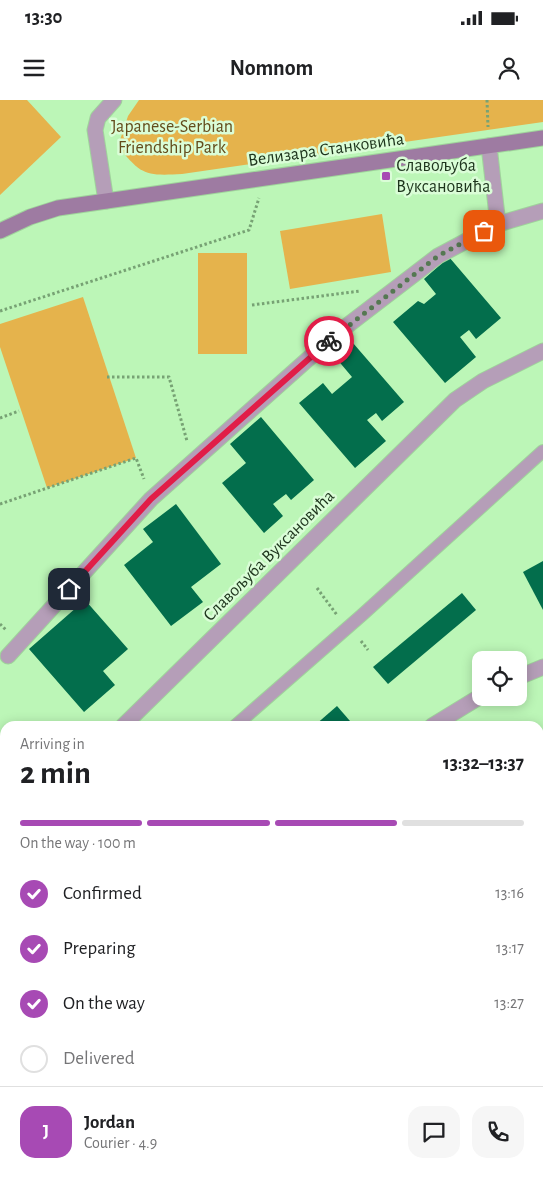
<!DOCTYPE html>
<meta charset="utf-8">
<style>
body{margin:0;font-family:"Alegreya Sans",sans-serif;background:#f6f6f6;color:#202124;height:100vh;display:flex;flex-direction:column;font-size:19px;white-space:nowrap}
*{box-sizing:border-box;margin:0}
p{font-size:16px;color:#757577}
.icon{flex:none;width:28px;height:28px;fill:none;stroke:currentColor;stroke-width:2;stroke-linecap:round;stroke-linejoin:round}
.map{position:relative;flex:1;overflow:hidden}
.drawer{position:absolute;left:0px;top:621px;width:544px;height:466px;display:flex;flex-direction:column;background:#fff;border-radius:15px 15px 0 0;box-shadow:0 2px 12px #0003}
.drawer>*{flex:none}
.controls{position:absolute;left:472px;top:551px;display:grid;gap:10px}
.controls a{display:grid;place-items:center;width:55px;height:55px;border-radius:10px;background:#fff;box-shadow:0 2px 12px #0003;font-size:25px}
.pin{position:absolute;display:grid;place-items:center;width:42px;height:42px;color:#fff;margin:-21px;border-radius:10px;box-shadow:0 2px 8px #0006}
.courier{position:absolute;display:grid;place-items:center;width:50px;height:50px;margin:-25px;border:4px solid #e11d48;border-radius:50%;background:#fff;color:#222;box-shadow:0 1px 6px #0007}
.summary em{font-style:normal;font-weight:700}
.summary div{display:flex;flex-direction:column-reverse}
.summary{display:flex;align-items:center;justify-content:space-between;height:85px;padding:0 20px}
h1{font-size:32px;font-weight:700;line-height:38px}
.bar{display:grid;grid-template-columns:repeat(4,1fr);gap:8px 5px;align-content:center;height:60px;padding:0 20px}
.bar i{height:6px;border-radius:4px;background:#e0e0e0}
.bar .on{background:#a74ab4}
.bar p{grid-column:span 4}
.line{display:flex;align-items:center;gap:12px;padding:0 20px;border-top:1px solid #e0e0e0}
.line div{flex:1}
.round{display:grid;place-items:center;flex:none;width:52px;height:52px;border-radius:15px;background:#f6f6f6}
ol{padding:0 20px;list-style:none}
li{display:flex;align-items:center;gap:15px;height:55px}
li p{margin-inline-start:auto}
li .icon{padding:5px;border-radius:50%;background:#a74ab4;color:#fff;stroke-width:4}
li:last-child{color:#757577}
li i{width:28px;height:28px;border:2px solid #e0e0e0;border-radius:50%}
.status{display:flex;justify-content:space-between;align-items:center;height:35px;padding:0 25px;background:#fff;direction:ltr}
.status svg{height:14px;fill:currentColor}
header{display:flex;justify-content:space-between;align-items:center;height:65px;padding:0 20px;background:#fff;font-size:22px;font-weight:700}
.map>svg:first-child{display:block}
.green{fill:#e5b34c}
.building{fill:#036e4c}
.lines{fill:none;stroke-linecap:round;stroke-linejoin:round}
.lane-casing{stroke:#9fd39b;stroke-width:14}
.street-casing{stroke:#9fd39b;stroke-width:17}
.secondary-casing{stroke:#9fd39b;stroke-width:17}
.path{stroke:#77a274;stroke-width:3;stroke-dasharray:2.5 2.5;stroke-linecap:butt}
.lane{stroke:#b59eb8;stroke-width:12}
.street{stroke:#b59eb8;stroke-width:15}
.secondary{stroke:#9e7ba2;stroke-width:15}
.done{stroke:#557852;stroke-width:5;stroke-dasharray:0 9}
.route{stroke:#e11d48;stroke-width:6}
.poi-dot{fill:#a74ab4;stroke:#dafdd7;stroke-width:2}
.labels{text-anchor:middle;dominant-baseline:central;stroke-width:5;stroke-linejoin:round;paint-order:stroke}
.park-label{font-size:18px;fill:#634c1b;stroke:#dafdd7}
.street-label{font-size:18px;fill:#1d341c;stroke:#dafdd7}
.poi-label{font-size:18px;fill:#1d341c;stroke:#dafdd7;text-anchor:start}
</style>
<div class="status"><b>13:30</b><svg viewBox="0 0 49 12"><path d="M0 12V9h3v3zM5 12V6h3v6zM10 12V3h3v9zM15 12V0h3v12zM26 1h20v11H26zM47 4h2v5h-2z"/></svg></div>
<header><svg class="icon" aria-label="menu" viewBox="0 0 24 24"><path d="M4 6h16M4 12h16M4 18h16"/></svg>Nomnom<svg class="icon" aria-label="person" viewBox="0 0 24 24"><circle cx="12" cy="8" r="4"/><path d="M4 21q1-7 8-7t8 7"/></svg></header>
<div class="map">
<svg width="543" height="1087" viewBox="0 0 543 1087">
<rect width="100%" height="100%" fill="#bcf6b7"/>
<!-- green -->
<g class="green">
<path d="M 0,0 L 27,0 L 61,37 L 0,95 Z"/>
<path d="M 139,0 L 543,0 L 543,22 L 182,74 C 145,76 141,75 118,46 L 128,16 Z"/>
<path d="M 382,114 L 391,172 L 290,189 L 280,131 Z"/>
<rect x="198" y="153" width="49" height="101"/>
<path d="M 83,197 L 136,358 L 47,388 L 0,247 L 0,224 Z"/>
<path d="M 5,983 L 5,1082 L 40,1083 L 37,1087 L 0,1087 L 0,984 Z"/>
</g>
<!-- building -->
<g class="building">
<path d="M 449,157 L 501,218 L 476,239 L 469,230 L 460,237 L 476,257 L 445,283 L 393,222 L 418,201 L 424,204 L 436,194 L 424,179 Z"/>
<path d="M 353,243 L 404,302 L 382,321 L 376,313 L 367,320 L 386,341 L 355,368 L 299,303 L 323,283 L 332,294 L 352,277 L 336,258 Z"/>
<path d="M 261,317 L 314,380 L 291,400 L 286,394 L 273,404 L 283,416 L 264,433 L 222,383 L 246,363 L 230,344 Z"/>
<path d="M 176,404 L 221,464 L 191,487 L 203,502 L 171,526 L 124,465 L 153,442 L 143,429 Z"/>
<path d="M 543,461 L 543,510 L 523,472 Z"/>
<path d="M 462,493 L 476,510 L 388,584 L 373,567 Z"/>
<path d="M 85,500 L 128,549 L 103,571 L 115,585 L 84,612 L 29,549 Z"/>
<path d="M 337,606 L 350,621 L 344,626 L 314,626 Z"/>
<path d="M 543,636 L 543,734 L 539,730 L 539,641 Z"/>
<path d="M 543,854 L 543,939 L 539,935 L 539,858 Z"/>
<path d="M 543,1072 L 543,1087 L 532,1087 L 535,1082 L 539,1082 L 539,1078 Z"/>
<path d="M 201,1082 L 284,1082 L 281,1087 L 197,1087 Z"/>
</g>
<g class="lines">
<defs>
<g id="lane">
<path d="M 235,626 L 362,515 L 543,351"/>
<path d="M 0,684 L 5,688"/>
<path d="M 539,819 L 543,817"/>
</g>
<g id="street">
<path d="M 489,46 L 498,124"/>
<path d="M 106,101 L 95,30 L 98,18 L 114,0"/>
<path d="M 8,556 L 151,399 L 335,235 L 438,156 L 498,124 L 543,111"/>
<path d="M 519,577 L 543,567"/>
<path d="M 123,626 L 455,300 L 483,281 L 543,251"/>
<path d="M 432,626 L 481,596"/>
<path d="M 0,759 L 5,753"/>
<path d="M 53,1087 L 56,1082"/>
</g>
<g id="secondary">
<path d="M 0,131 L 30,117 L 58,108 L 543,38"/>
<path d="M 0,968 L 5,968"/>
<path d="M 539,991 L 543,993"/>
</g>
</defs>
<!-- lane casing -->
<use href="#lane" class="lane-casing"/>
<!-- street casing -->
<use href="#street" class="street-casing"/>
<!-- secondary casing -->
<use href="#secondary" class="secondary-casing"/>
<!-- path -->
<g class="path">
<path d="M 487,0 L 488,27"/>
<path d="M 252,205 L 360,191"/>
<path d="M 0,211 L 249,130 L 259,98"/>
<path d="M 107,277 L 169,277 L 187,341"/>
<path d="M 0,318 L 19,311"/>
<path d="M 0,404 L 136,358 L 144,379"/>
<path d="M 317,488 L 337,515"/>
<path d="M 0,524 L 7,531"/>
<path d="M 361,541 L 368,550"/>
<path d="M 0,874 L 5,868"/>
</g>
<!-- lane -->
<use href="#lane" class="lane"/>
<!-- street -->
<use href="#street" class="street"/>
<!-- secondary -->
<use href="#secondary" class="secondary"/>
</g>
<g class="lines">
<!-- done -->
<path class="done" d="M 329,241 L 438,156 L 484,131"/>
<!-- route -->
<path class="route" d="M 69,489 L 151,399 L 329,241"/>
</g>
<!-- markers -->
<rect class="poi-dot" x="381" y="71" width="10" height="10" rx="2.5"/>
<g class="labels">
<!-- park labels -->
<g class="park-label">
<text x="172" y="27">Japanese-Serbian<tspan x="172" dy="21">Friendship Park</tspan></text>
</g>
<!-- street labels -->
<g class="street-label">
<text transform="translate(326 50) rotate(-8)">Велизара Станковића</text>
<text transform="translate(269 456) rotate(-45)">Славољуба Вуксановића</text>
</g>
<!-- poi labels -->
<g class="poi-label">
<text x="396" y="66">Славољуба<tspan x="396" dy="21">Вуксановића</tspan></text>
</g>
</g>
</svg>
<div class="controls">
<a><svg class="icon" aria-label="locate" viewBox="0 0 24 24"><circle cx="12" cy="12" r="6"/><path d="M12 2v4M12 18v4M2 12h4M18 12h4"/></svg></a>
</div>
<div class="pin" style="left:484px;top:131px;background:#ea580c"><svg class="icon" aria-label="bag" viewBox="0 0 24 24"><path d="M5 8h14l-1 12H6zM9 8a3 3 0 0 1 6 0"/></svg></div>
<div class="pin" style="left:69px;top:489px;background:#1f2937"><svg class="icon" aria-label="home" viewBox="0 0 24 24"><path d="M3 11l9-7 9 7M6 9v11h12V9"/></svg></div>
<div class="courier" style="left:329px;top:241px"><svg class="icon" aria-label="bike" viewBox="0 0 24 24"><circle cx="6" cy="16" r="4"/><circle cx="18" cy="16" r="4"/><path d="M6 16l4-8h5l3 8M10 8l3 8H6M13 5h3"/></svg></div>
<section class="drawer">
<div class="summary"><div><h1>2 min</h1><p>Arriving in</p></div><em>13:32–13:37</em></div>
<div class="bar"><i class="on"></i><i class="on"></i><i class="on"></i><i></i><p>On the way · 100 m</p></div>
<ol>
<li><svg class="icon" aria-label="check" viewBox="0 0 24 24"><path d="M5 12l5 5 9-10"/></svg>Confirmed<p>13:16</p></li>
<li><svg class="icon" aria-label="check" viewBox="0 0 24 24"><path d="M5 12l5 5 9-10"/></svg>Preparing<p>13:17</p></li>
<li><svg class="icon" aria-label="check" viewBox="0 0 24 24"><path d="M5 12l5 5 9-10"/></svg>On the way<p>13:27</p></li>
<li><i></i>Delivered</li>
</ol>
<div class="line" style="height:90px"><b class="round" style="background:#a74ab4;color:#fff">J</b><div><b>Jordan</b><p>Courier · 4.9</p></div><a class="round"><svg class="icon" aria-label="chat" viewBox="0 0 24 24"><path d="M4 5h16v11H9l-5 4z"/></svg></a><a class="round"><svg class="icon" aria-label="phone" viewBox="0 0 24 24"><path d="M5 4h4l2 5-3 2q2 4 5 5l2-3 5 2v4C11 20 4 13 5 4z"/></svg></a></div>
</section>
</div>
